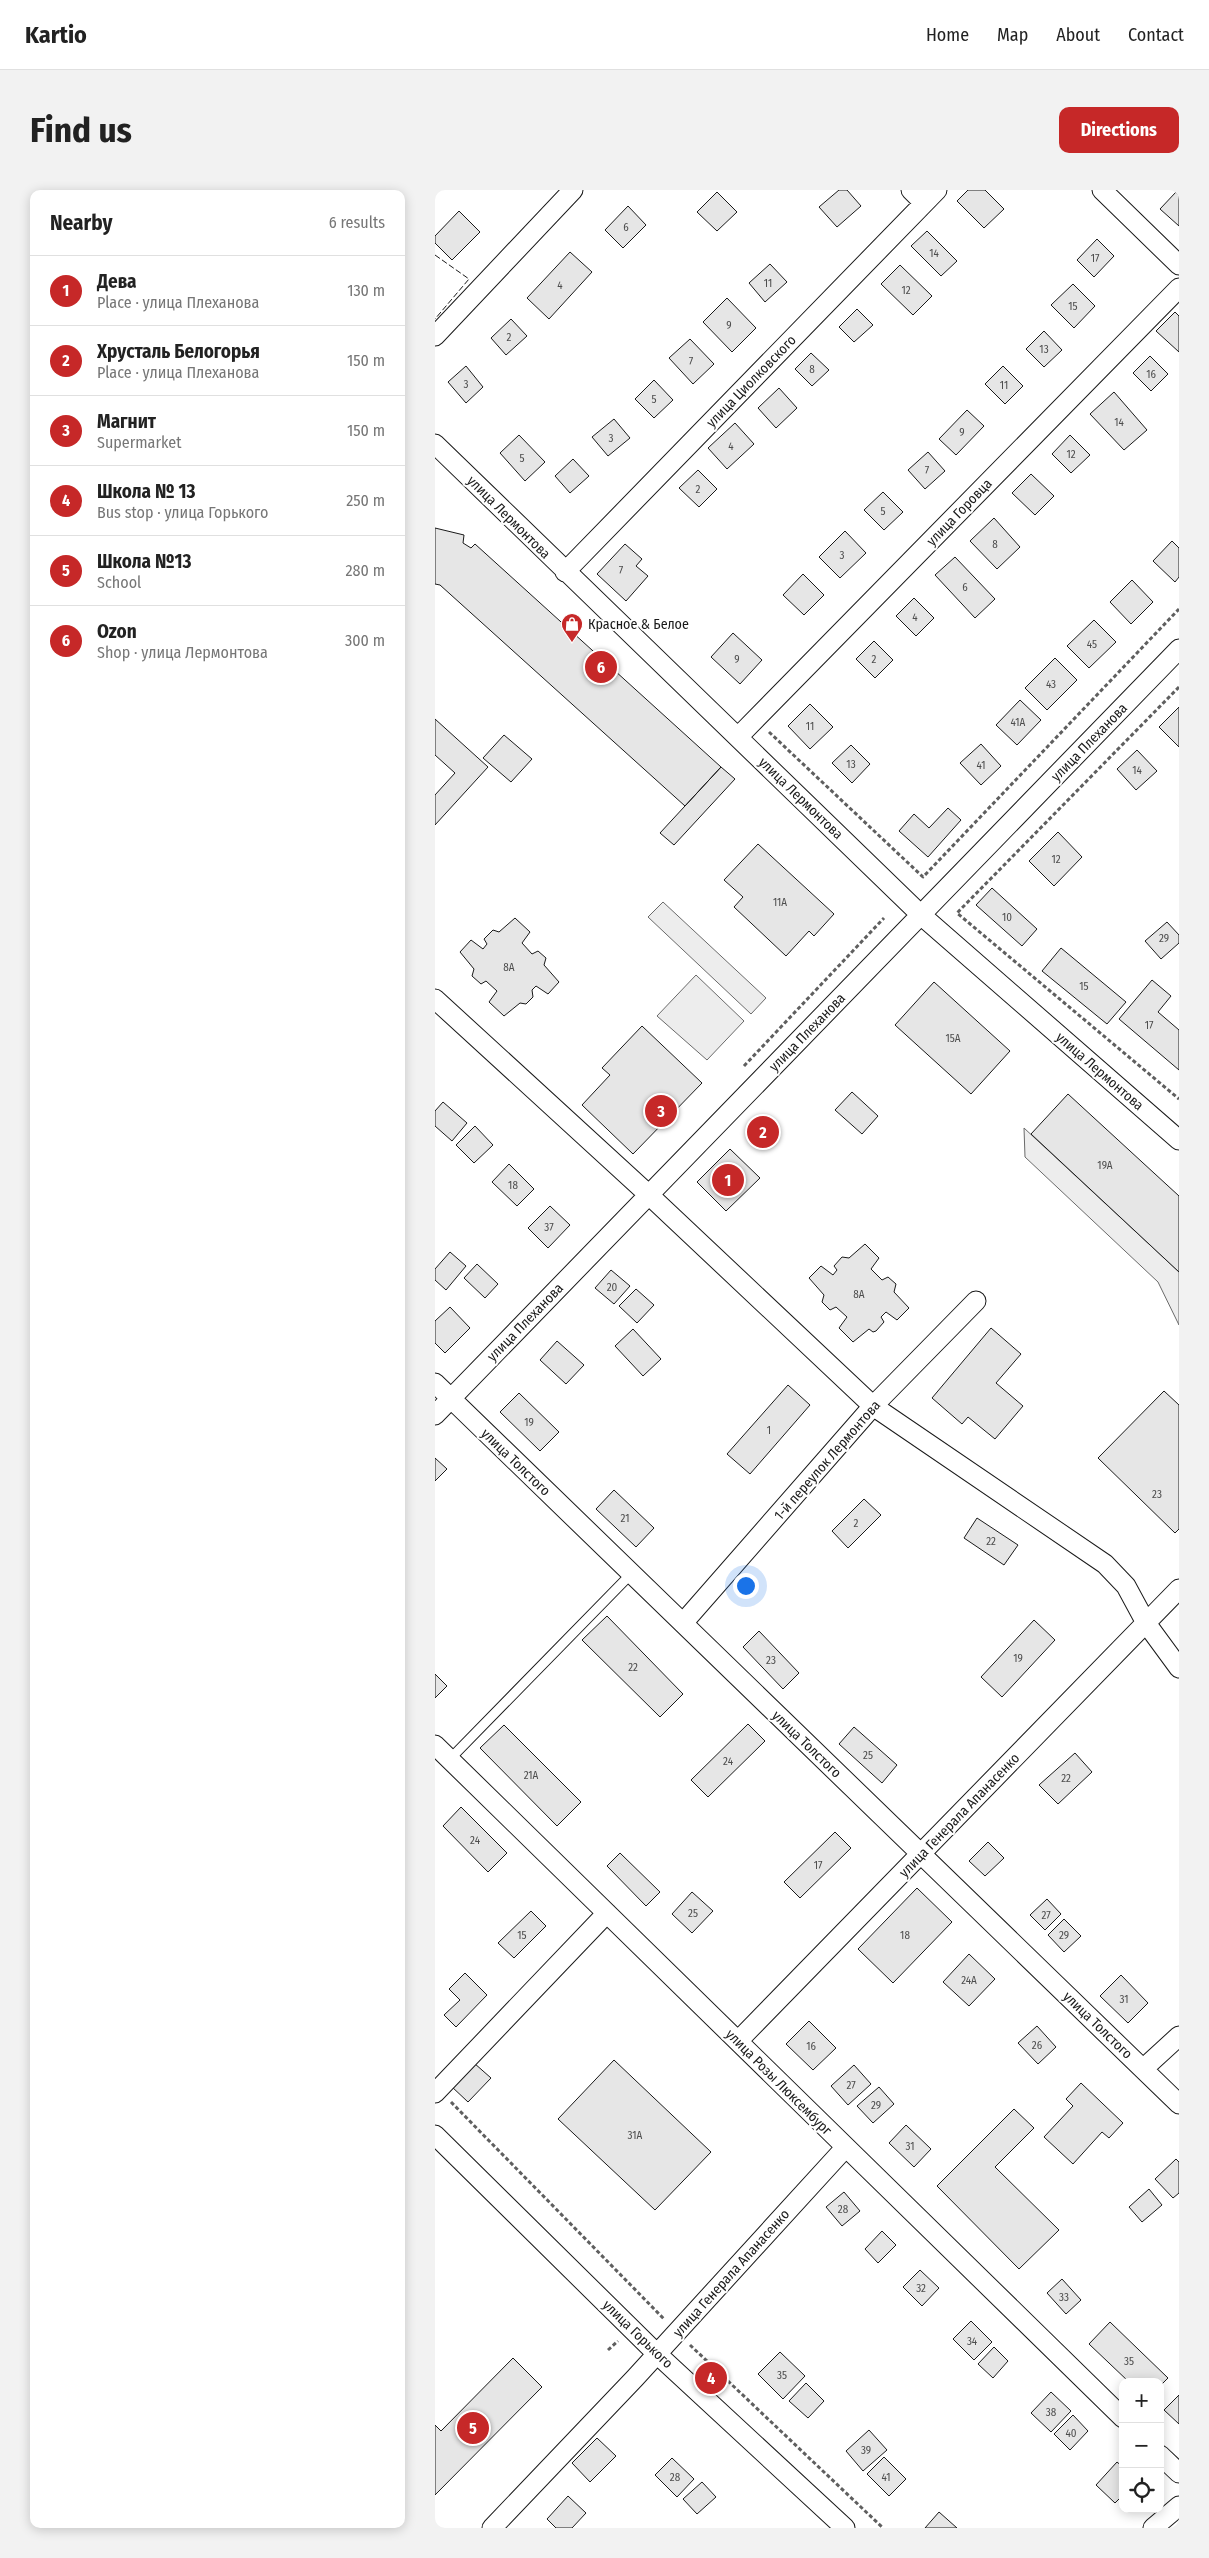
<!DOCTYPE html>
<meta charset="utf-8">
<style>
:root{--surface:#fff;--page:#f2f2f2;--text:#222;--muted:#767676;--line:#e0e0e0;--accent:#c62828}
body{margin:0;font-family:"Fira Sans Condensed",sans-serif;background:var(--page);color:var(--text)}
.controls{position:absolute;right:15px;bottom:15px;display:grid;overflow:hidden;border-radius:10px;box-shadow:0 2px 12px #0003}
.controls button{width:45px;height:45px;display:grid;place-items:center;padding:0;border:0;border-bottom:1px solid var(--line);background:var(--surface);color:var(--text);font:25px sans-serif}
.you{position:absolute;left:310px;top:1395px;width:18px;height:18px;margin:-12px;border:4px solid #fff;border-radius:50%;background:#1a73e8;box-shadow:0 0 0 8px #1a73e833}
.badge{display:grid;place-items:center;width:32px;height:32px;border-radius:50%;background:var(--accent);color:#fff;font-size:16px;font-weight:700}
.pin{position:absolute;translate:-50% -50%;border:2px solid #fff;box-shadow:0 1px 5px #0006}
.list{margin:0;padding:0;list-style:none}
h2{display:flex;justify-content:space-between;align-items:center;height:65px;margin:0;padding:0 20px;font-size:21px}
h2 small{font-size:16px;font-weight:400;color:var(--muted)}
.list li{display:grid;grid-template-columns:32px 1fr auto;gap:15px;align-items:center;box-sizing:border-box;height:70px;padding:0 20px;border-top:1px solid var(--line)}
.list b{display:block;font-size:19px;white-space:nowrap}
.list p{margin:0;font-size:16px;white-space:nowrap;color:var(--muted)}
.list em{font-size:16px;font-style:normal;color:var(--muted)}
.icon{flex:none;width:28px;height:28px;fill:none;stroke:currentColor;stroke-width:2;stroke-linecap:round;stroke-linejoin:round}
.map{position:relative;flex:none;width:744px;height:2338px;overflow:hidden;border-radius:10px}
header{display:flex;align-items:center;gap:30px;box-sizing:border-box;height:70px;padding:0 25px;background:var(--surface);border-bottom:1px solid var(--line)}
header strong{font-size:24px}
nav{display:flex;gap:28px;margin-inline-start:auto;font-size:18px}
.intro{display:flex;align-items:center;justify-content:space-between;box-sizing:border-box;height:120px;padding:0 30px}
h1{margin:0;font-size:35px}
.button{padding:12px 22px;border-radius:10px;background:var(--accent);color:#fff;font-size:18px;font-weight:700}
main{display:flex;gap:30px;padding:0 30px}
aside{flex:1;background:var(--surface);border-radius:10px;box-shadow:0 2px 12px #0003}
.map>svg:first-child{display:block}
.parking{fill:#ededed;stroke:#6a6a6a}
.building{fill:#e6e6e6;stroke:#1a1a1a}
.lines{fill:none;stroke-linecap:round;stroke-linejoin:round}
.lane-casing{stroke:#1a1a1a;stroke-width:11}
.street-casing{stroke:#1a1a1a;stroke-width:21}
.path{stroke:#5f5f5f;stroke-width:3;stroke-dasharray:4 2.5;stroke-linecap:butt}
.lane{stroke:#fff;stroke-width:9}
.street{stroke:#fff;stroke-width:19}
.fence{stroke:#1a1a1a;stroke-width:1;stroke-dasharray:6 2.5;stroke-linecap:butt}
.labels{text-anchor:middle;stroke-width:4;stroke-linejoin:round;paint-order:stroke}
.number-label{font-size:11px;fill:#4d4d4d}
.street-label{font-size:14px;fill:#1a1a1a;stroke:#fff}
.poi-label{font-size:14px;fill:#1a1a1a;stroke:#fff;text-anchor:start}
</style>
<header>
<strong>Kartio</strong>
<nav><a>Home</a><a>Map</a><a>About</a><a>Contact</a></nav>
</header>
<div class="intro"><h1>Find us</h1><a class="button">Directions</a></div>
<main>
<aside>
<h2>Nearby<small>6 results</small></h2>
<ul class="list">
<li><span class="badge">1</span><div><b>Дева</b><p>Place · улица Плеханова</p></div><em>130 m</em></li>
<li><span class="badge">2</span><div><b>Хрусталь Белогорья</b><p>Place · улица Плеханова</p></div><em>150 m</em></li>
<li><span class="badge">3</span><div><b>Магнит</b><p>Supermarket</p></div><em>150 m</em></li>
<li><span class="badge">4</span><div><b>Школа № 13</b><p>Bus stop · улица Горького</p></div><em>250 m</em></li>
<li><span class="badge">5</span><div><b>Школа №13</b><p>School</p></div><em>280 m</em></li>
<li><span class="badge">6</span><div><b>Ozon</b><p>Shop · улица Лермонтова</p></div><em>300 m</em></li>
</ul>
</aside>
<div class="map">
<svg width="744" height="2338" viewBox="0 0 744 2338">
<rect width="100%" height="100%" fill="#fff"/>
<path class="parking" d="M 228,712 L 331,808 L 316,824 L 213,727 Z
M 261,785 L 309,831 L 272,870 L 222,826 Z
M 589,938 L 744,1082 L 744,1135 L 723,1092 L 590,967 Z"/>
<path class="building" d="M 404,0 L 412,0 L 426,16 L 402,37 L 384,17 Z
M 533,0 L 550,0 L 569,19 L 549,38 L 522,11 Z
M 282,2 L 302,22 L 282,41 L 262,22 Z
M 741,2 L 744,6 L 744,36 L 725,19 Z
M 193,16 L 211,35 L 188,58 L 170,40 Z
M 24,21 L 45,42 L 17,70 L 0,53 L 0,46 Z
M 492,41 L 522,71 L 506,86 L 476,56 Z
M 662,49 L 679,66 L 659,87 L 642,70 Z
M 135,62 L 157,82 L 114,129 L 92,108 Z
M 335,74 L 352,92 L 330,112 L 314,93 Z
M 465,75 L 497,106 L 478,125 L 446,94 Z
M 638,94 L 660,116 L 639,138 L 616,115 Z
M 292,108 L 321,138 L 297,162 L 268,132 Z
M 422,119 L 438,135 L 419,152 L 404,137 Z
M 740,122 L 744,126 L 744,162 L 721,141 Z
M 76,129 L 92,146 L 71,165 L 56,148 Z
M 609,141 L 627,160 L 609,177 L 591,159 Z
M 255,149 L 279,174 L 258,194 L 234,168 Z
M 376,163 L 394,180 L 377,196 L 360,179 Z
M 715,166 L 733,184 L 716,201 L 698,183 Z
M 31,176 L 48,197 L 31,213 L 13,192 Z
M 568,176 L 588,196 L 570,214 L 550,194 Z
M 219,190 L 238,210 L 219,228 L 200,209 Z
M 344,198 L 362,218 L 341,238 L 323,218 Z
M 679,202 L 712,240 L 689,260 L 655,224 Z
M 532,220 L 549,236 L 521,265 L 504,249 Z
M 179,229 L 195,248 L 173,266 L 157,247 Z
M 300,233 L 319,254 L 292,279 L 273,258 Z
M 84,245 L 110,272 L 90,291 L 65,263 Z
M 635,245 L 655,265 L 636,283 L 617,264 Z
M 493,262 L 510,281 L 490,299 L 473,280 Z
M 138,269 L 154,286 L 135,303 L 120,286 Z
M 263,280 L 282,299 L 264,317 L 244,298 Z
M 596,284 L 619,306 L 600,325 L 577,303 Z
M 448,302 L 468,322 L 449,340 L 429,320 Z
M 559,328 L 585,357 L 562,379 L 535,351 Z
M 0,338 L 29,345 L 28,353 L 36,358 L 40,354 L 286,577 L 250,616 L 5,395 L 0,394 Z
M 410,341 L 431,363 L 405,388 L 384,367 Z
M 737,351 L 744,358 L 744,387 L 740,392 L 718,371 Z
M 190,354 L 207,369 L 201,376 L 213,386 L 191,411 L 162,384 Z
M 520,367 L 560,409 L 540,428 L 500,385 Z
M 368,384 L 389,405 L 369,425 L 348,405 Z
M 697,390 L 718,412 L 696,434 L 675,412 Z
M 479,408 L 499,428 L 481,446 L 461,426 Z
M 659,430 L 681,452 L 654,478 L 632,456 Z
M 298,443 L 327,470 L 305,494 L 276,467 Z
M 439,451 L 458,470 L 440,488 L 421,469 Z
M 620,468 L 642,490 L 612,520 L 590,498 Z
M 585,510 L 606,530 L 582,555 L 561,535 Z
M 375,514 L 398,537 L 375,559 L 353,536 Z
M 744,517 L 744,557 L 724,537 Z
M 0,529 L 53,577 L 0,635 L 0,605 L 20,583 L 0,565 Z
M 69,545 L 97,569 L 76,592 L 48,568 Z
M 546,554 L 566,576 L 546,595 L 525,573 Z
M 416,555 L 435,574 L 417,593 L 397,573 Z
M 702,560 L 722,581 L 701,600 L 682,579 Z
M 286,577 L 300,589 L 239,655 L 225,643 Z
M 513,618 L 526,630 L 493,667 L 464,641 L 479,624 L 494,638 Z
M 623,642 L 647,667 L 619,696 L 594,671 Z
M 323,654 L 399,724 L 379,746 L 374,741 L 351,766 L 299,717 L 308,707 L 289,690 Z
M 557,698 L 602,739 L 587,756 L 541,715 Z
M 80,728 L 95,742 L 87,753 L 97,764 L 103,761 L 111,768 L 109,775 L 124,792 L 113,804 L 101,796 L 97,800 L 98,807 L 91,814 L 85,813 L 69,826 L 54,812 L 62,801 L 51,791 L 46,794 L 37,786 L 39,779 L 25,762 L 36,750 L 48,759 L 52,754 L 49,749 L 58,740 L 64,742 Z
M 732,732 L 744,745 L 744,753 L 726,769 L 710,751 Z
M 626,758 L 691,812 L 672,834 L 607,781 Z
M 717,790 L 736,806 L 723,822 L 744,840 L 744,880 L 684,829 Z
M 499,792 L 575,861 L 536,904 L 460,835 Z
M 207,836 L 267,893 L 198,964 L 147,915 L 175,885 L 167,878 Z
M 417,902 L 443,926 L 427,944 L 400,920 Z
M 633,904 L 744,1006 L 744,1082 L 596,944 Z
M 8,912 L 32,933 L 17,951 L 0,936 L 0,921 Z
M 327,928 L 342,944 L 329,956 L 314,940 Z
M 40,936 L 58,955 L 39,973 L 21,955 Z
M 295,959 L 325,988 L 291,1021 L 262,992 Z
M 74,974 L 99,999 L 82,1016 L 57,992 Z
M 115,1016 L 135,1035 L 113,1058 L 93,1038 Z
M 430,1054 L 444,1068 L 436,1079 L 447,1090 L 453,1087 L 461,1094 L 459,1102 L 474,1118 L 462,1130 L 451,1122 L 446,1127 L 449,1132 L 441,1141 L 438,1142 L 434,1139 L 418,1152 L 404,1138 L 412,1127 L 401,1117 L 395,1120 L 387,1112 L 389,1105 L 374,1088 L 386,1076 L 398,1085 L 402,1080 L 399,1076 L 407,1067 L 414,1068 Z
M 15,1062 L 31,1076 L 11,1100 L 0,1090 L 0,1079 Z
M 42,1074 L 63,1094 L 50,1108 L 29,1088 Z
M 176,1080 L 195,1096 L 179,1114 L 160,1098 Z
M 201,1099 L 219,1115 L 202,1133 L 184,1116 Z
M 15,1117 L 35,1138 L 10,1163 L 0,1153 L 0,1131 Z
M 556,1138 L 586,1164 L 561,1193 L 588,1216 L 560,1249 L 533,1227 L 527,1234 L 497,1208 Z
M 198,1139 L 226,1169 L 208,1186 L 180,1156 Z
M 122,1151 L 149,1175 L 131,1194 L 105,1170 Z
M 353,1195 L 375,1215 L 315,1284 L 292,1264 Z
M 729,1201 L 744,1215 L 744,1339 L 740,1343 L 663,1268 Z
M 84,1203 L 124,1242 L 105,1261 L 65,1222 Z
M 0,1268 L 12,1279 L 0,1291 Z
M 179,1300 L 219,1338 L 201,1357 L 161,1319 Z
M 429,1309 L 446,1325 L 413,1358 L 397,1341 Z
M 542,1328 L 583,1355 L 569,1375 L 529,1348 Z
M 172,1426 L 248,1504 L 225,1527 L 147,1450 Z
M 599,1430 L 620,1450 L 567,1507 L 546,1487 Z
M 324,1441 L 364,1483 L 348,1499 L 308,1457 Z
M 0,1484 L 12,1496 L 0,1508 Z
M 313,1534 L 330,1551 L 273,1607 L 256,1590 Z
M 69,1535 L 146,1612 L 122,1636 L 45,1558 Z
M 419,1537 L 462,1575 L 447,1593 L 404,1554 Z
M 640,1563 L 657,1582 L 623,1614 L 604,1595 Z
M 26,1617 L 72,1663 L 53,1682 L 8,1636 Z
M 400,1642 L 416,1658 L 365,1708 L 349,1692 Z
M 553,1652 L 569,1668 L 550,1686 L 534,1671 Z
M 185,1663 L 225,1702 L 211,1716 L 172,1676 Z
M 482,1698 L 517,1732 L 458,1793 L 423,1759 Z
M 257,1702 L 278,1721 L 257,1743 L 237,1724 Z
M 612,1709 L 626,1724 L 610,1740 L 595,1725 Z
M 96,1721 L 111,1736 L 79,1768 L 63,1753 Z
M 629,1729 L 646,1746 L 629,1762 L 613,1745 Z
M 534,1764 L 560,1789 L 534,1816 L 508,1792 Z
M 30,1783 L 52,1805 L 21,1837 L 9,1825 L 25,1810 L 14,1799 Z
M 686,1785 L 713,1813 L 693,1833 L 665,1806 Z
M 374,1831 L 401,1858 L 378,1880 L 351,1854 Z
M 602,1836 L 621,1857 L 603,1874 L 583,1853 Z
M 179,1870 L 276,1962 L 220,2020 L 123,1929 Z
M 39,1873 L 56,1888 L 33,1912 L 16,1896 Z
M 419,1875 L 436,1894 L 413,1915 L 396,1896 Z
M 646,1893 L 688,1933 L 674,1948 L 667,1942 L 638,1974 L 609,1947 L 638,1916 L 631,1909 Z
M 444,1897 L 459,1914 L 438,1933 L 422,1916 Z
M 579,1919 L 599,1938 L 560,1977 L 624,2040 L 584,2079 L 502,1996 Z
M 471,1935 L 496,1959 L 479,1977 L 454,1953 Z
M 741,1969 L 744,1972 L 744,2003 L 738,2008 L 720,1989 Z
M 714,1999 L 727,2015 L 707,2032 L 694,2017 Z
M 409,2002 L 425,2021 L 407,2036 L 391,2017 Z
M 447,2041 L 461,2055 L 443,2073 L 430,2059 Z
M 485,2080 L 504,2098 L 487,2116 L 468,2097 Z
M 627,2089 L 646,2110 L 631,2124 L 612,2103 Z
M 536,2131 L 557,2152 L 539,2170 L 518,2149 Z
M 675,2132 L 733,2188 L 725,2196 L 725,2192 L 694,2192 L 654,2154 Z
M 559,2157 L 573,2171 L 558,2188 L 543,2174 Z
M 345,2162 L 370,2186 L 348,2209 L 323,2184 Z
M 78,2168 L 107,2197 L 0,2305 L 0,2235 L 6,2241 Z
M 371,2193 L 389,2211 L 373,2228 L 354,2211 Z
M 616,2202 L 636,2221 L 616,2242 L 596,2223 Z
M 744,2205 L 744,2234 L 729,2220 Z
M 638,2225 L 653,2241 L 635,2260 L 619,2244 Z
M 434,2240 L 452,2260 L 428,2281 L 411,2261 Z
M 162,2248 L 181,2266 L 155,2292 L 137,2273 Z
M 449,2267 L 471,2289 L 454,2306 L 432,2284 Z
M 237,2268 L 259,2289 L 242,2307 L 220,2285 Z
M 682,2272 L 688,2277 L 688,2305 L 680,2313 L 661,2295 Z
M 267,2292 L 281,2307 L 262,2324 L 248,2309 Z
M 133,2306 L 151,2323 L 137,2338 L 121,2338 L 112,2329 Z
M 504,2322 L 522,2338 L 490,2338 Z"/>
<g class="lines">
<g class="lane-casing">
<path id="lane" d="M 15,1569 L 196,1384"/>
</g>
<g class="street-casing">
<path id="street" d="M 476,0 L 489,13
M 667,0 L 744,75
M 0,146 L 138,0
M 0,254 L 486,725 L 744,950
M 130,382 L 502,0
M 303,547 L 744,98
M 0,809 L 214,1005 L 438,1216 L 670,1374 L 691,1396 L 711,1433 L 744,1478
M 0,1193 L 744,1914
M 0,1225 L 744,459
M 248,1433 L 438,1216 L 541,1111
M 0,1555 L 688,2228
M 303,1851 L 744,1399
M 708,1879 L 744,1846
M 0,1903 L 172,1723
M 0,1945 L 222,2164 L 410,2338
M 725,2265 L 744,2283
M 57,2338 L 200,2188 L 410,1958
M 718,2338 L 744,2316"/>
</g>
<path class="path" d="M 744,497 L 522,723 L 744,909
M 334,542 L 488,687 L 744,419
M 309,876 L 449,728
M 16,1912 L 229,2129
M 255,2155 L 448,2338
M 173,2160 L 183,2151"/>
<use href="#lane" class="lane"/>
<use href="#street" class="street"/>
<path class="fence" d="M 0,65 L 34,89 L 0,129"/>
</g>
<defs>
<g id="shop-pin" transform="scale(1.125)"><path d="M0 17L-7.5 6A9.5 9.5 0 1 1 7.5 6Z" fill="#c62828" stroke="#fff"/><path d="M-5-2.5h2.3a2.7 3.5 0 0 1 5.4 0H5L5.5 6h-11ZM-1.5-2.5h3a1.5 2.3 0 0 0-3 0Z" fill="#fff"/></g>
</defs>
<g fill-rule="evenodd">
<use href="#shop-pin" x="137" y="434"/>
</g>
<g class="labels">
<g class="number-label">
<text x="191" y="41">6</text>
<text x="499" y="67">14</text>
<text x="660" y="72">17</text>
<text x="333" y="97">11</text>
<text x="125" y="99">4</text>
<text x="471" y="104">12</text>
<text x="638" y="120">15</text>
<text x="294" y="139">9</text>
<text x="74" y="151">2</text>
<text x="609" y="163">13</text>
<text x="256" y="175">7</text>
<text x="377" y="183">8</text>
<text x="716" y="188">16</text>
<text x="31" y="198">3</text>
<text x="569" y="199">11</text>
<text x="219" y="213">5</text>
<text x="684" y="236">14</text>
<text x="527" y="246">9</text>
<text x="176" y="252">3</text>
<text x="296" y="260">4</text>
<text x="636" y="268">12</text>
<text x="87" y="272">5</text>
<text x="492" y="284">7</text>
<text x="263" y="303">2</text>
<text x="448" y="325">5</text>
<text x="560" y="358">8</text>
<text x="407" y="369">3</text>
<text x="186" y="384">7</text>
<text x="530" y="401">6</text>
<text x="480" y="431">4</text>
<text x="657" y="458">45</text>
<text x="302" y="473">9</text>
<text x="439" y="473">2</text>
<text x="616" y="498">43</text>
<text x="583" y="536">41А</text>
<text x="375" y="540">11</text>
<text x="416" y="578">13</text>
<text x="546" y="579">41</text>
<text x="702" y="584">14</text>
<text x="621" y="673">12</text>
<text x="345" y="716">11А</text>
<text x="572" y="731">10</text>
<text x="729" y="752">29</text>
<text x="74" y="781">8А</text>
<text x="649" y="800">15</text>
<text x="714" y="839">17</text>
<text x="518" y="852">15А</text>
<text x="670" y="979">19А</text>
<text x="78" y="999">18</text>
<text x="114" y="1041">37</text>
<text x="177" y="1101">20</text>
<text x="424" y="1108">8А</text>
<text x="94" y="1236">19</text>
<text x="334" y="1244">1</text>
<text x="722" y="1308">23</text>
<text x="190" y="1332">21</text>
<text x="421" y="1337">2</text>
<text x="556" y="1355">22</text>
<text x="583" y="1472">19</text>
<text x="336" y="1474">23</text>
<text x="198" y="1481">22</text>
<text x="433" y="1569">25</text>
<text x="293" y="1575">24</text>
<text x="96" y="1589">21А</text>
<text x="631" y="1592">22</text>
<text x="40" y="1654">24</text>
<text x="383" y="1679">17</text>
<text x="258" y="1727">25</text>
<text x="611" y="1729">27</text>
<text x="87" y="1749">15</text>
<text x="470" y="1749">18</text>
<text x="629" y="1749">29</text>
<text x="534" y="1794">24А</text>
<text x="689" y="1813">31</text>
<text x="602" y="1859">26</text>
<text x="376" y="1860">16</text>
<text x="416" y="1899">27</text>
<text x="441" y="1919">29</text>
<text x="200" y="1949">31А</text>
<text x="475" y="1960">31</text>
<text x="408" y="2023">28</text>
<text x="486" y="2102">32</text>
<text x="629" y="2111">33</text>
<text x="537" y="2155">34</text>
<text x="694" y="2175">35</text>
<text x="347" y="2189">35</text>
<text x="616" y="2226">38</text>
<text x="636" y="2247">40</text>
<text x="431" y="2264">39</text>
<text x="240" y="2291">28</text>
<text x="451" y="2291">41</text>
</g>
<g class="street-label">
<text transform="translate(316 191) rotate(-46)" y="5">улица Циолковского</text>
<text transform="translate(524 322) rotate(-46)" y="5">улица Горовца</text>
<text transform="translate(74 327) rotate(45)" y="5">улица Лермонтова</text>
<text transform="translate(654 552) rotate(-46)" y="5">улица Плеханова</text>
<text transform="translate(366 608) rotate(44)" y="5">улица Лермонтова</text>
<text transform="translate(372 842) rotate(-46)" y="5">улица Плеханова</text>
<text transform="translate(665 881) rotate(41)" y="5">улица Лермонтова</text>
<text transform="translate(90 1132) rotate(-46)" y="5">улица Плеханова</text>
<text transform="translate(392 1270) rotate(-49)" y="5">1-й переулок Лермонтова</text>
<text transform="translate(81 1272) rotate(44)" y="5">улица Толстого</text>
<text transform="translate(372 1554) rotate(44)" y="5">улица Толстого</text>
<text transform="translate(524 1625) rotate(-46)" y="5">улица Генерала Апанасенко</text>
<text transform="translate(663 1835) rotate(44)" y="5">улица Толстого</text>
<text transform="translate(344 1892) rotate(45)" y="5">улица Розы Люксембург</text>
<text transform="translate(296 2083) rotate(-48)" y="5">улица Генерала Апанасенко</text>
<text transform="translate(203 2144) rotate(44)" y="5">улица Горького</text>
</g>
<g class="poi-label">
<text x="153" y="439">Красное &amp; Белое</text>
</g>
</g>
</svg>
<div class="controls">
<button>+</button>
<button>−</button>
<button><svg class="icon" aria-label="locate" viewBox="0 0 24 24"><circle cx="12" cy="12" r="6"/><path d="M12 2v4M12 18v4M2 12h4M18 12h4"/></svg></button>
</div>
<div class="you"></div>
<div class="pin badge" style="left:293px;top:990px">1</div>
<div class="pin badge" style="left:328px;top:942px">2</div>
<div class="pin badge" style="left:226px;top:921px">3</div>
<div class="pin badge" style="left:276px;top:2188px">4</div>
<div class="pin badge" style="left:38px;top:2238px">5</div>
<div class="pin badge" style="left:166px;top:477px">6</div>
</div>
</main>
